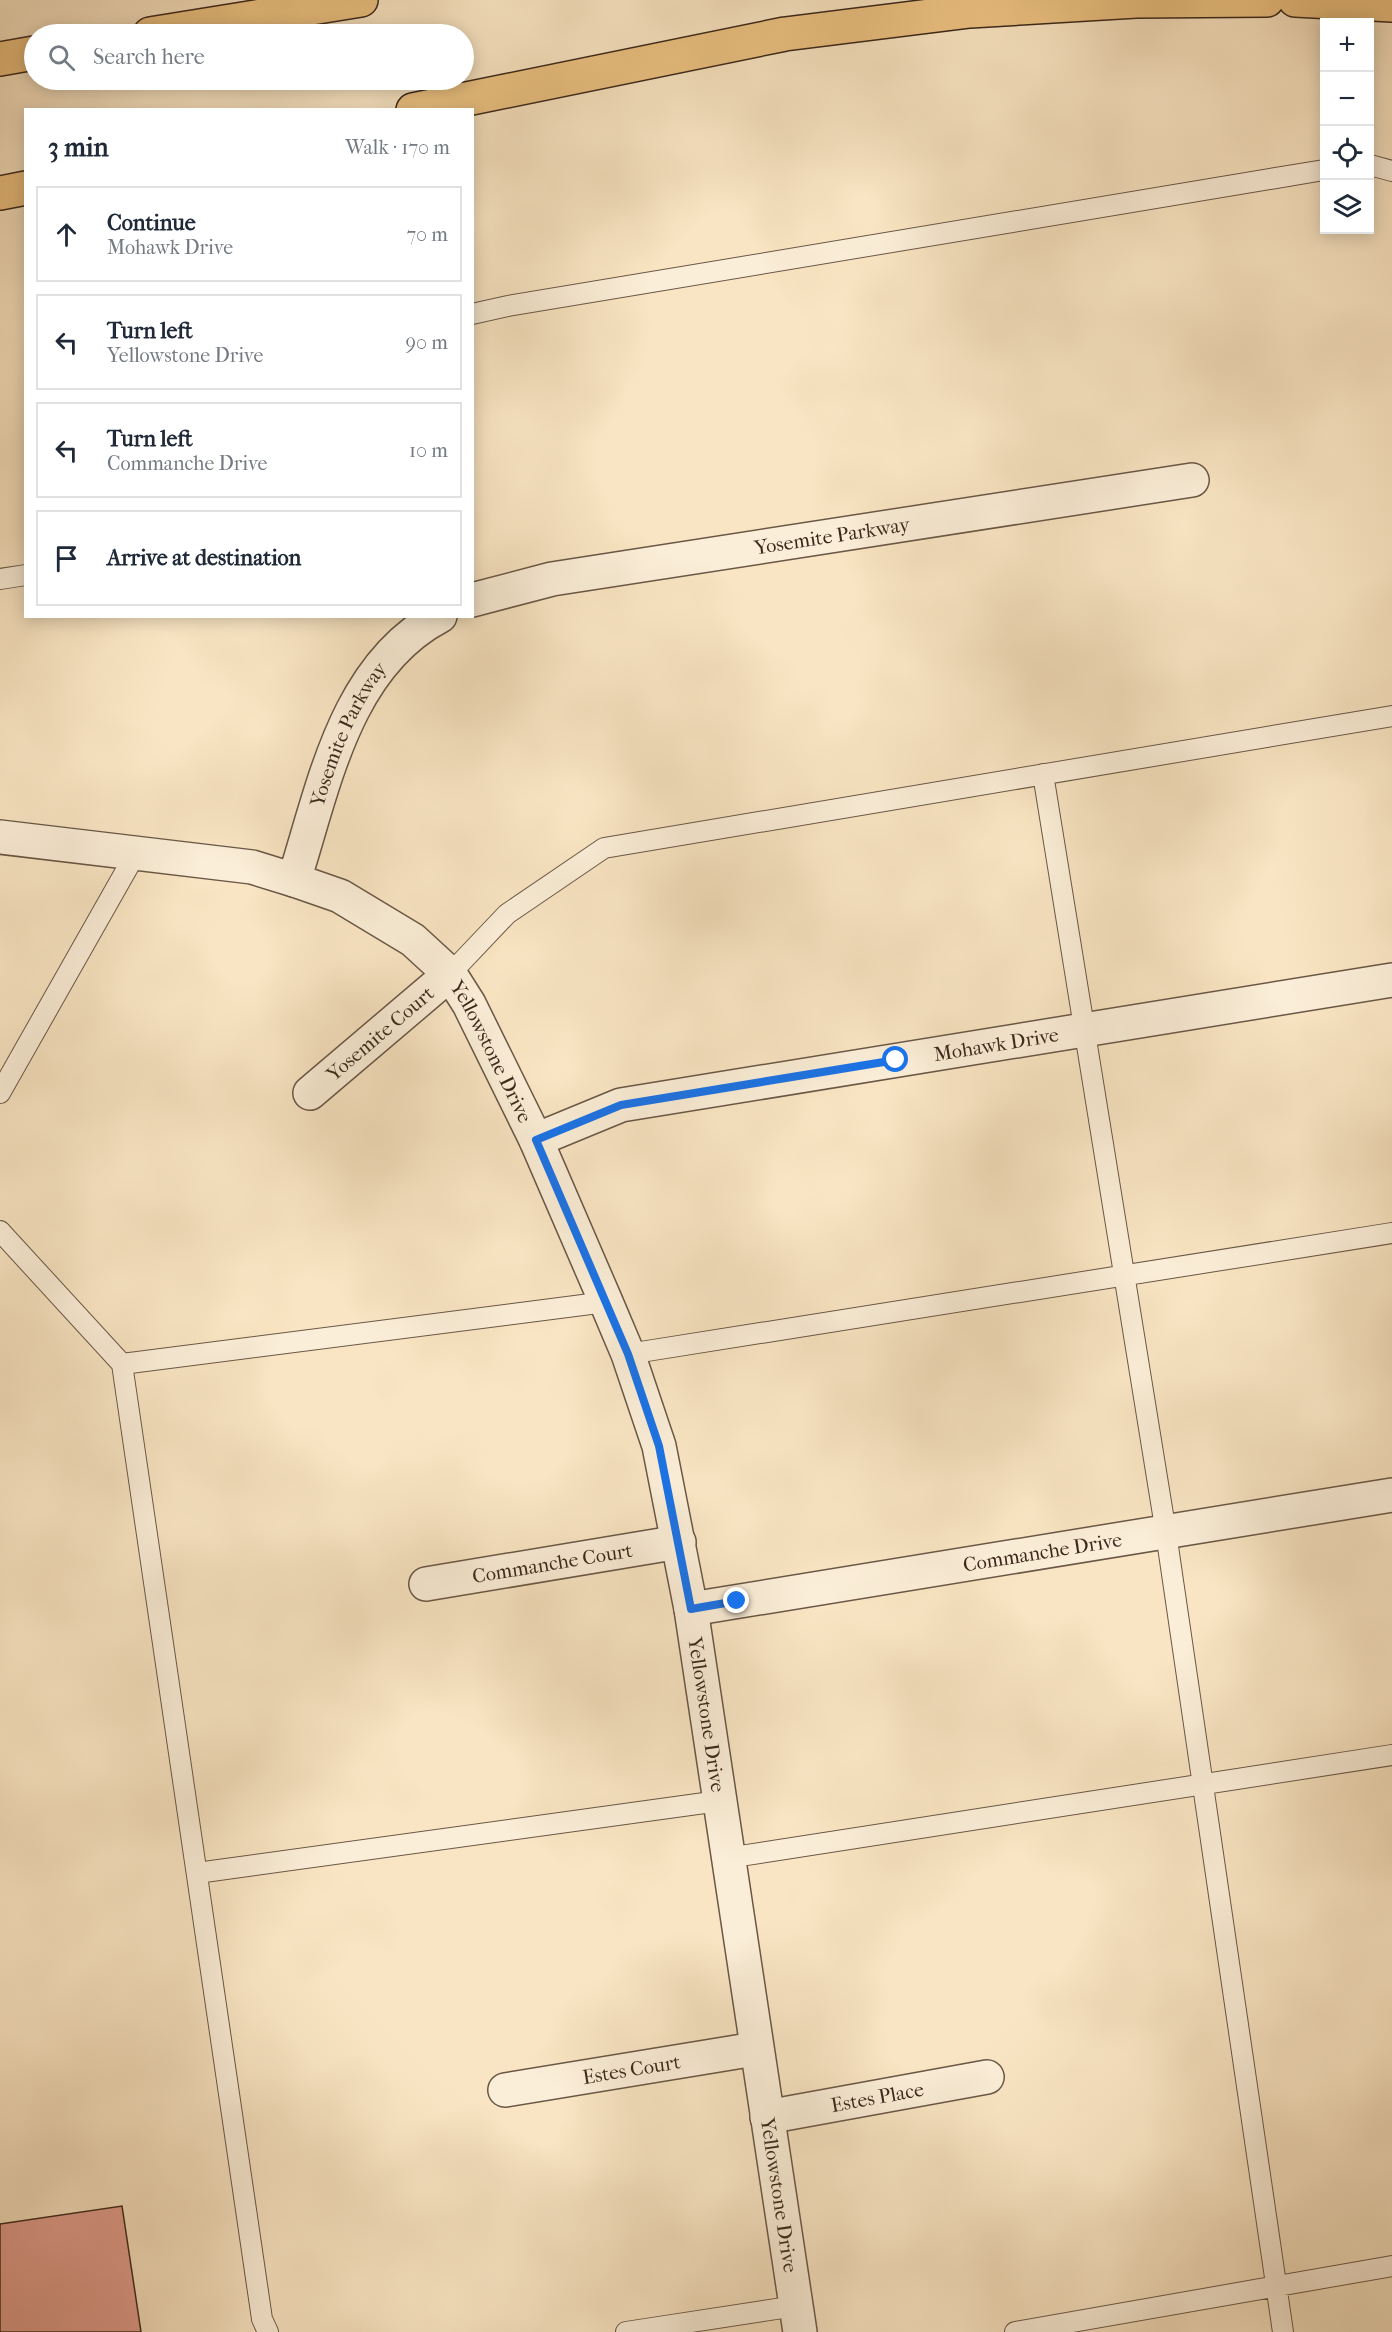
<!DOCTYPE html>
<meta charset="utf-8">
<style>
:root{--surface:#fff;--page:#f6f6f7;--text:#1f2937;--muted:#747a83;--line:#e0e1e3}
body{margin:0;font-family:"IM FELL French Canon",serif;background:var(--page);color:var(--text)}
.controls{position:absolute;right:18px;top:18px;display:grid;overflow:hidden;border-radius:0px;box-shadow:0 3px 15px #0003}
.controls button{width:54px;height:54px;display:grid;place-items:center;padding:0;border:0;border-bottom:2px solid var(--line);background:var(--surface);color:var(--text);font:30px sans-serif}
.stop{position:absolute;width:18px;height:18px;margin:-14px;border:4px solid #1a73e8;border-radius:50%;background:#fff}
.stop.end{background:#1a73e8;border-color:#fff;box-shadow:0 2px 6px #0008}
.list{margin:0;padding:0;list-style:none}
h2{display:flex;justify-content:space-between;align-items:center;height:78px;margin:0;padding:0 24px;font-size:26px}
h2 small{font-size:20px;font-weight:400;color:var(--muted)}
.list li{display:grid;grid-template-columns:39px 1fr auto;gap:18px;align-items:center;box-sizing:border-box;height:96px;margin:0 12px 12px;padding:0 12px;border:2px solid var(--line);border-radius:0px}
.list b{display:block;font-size:22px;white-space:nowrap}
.list p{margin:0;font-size:20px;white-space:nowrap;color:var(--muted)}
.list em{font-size:20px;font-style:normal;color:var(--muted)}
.icon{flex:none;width:33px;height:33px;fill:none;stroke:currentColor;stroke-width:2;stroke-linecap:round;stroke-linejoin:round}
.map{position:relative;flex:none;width:1392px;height:2332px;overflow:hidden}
.search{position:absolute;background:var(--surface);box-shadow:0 3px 15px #0003;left:24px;top:24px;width:450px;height:66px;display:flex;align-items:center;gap:15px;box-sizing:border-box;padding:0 21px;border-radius:33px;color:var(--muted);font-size:22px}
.panel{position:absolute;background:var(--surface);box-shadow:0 3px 15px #0003;left:24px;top:108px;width:450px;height:510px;border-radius:0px}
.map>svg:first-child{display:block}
.building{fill:#e29d8f;stroke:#3b281c;stroke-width:1.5}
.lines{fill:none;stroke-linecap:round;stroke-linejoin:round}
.service-casing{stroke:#6a5746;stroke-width:22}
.minor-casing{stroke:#6a5746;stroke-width:36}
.trunk-casing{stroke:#3b281c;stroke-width:36}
.service{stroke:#fbeed8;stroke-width:20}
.minor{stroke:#fbeed8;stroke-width:33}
.trunk{stroke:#ecc282;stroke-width:33}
.route{stroke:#1a73e8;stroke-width:8}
.labels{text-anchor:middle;stroke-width:6;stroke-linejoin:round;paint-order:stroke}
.street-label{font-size:20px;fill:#3b281c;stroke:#fbeed8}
</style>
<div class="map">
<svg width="1392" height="2332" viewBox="0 0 1392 2332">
<rect width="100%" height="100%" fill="#f9e5c3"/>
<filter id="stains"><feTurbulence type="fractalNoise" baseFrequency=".00333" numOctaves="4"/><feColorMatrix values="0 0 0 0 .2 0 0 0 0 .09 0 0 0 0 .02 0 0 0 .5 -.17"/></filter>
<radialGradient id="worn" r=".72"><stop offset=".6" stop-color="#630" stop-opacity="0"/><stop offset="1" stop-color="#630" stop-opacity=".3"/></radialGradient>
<path class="building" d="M 122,2206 L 141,2332 L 0,2332 L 0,2224 Z"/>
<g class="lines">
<g class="service-casing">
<path id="service" d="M 1370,165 L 1392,171
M 472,314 L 508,306 L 1324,170
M 0,579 L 26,575
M 1043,774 L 1166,1533 L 1283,2332
M 450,974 L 507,914 L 604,848 L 1392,716
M 0,1093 L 136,853
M 0,1231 L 122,1364 L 262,2319 L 268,2332
M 628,1354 L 1392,1233
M 122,1364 L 606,1302
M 727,1858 L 1392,1755
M 197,1873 L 719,1801
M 626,2332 L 796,2306
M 1015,2332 L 1392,2266"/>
</g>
<g class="minor-casing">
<g id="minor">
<path id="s1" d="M 472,600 L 552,579 L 1192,480"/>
<path id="s2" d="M 0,837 L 252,867 L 294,880 L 340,896 L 413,940 L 450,974 L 469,1004 L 536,1140 L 606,1302 L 628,1354 L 659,1446 L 691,1609 L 800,2332"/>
<path id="s3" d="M 294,880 C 324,786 345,666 440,616"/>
<path id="s4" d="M 310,1093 L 450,974"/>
<path id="s5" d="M 536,1140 L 621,1105 L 1392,980"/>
<path id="s6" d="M 426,1584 L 679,1542"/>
<path id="s7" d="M 691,1609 L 1392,1495"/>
<path id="s8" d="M 505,2090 L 755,2049"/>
<path id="s9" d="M 767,2117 L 987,2077"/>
</g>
</g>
<g class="trunk-casing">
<path id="trunk" d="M 1295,0 L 1392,5
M 150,34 L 361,0
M 0,59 L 34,53
M 413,110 L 785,34 L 970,11 L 1136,1 L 1267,0
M 0,193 L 26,188"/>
</g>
<use href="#service" class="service"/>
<use href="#minor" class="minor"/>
<use href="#trunk" class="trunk"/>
</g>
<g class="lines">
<path class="route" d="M 737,1601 L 691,1609 L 659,1446 L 628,1354 L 536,1140 L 621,1105 L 896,1060"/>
</g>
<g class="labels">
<g class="street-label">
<text dy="7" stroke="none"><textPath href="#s1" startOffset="366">Yosemite Parkway</textPath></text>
<text dy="7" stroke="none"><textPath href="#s3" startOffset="156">Yosemite Parkway</textPath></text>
<text dy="7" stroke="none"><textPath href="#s4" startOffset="92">Yosemite Court</textPath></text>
<text dy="7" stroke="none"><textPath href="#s5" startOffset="472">Mohawk Drive</textPath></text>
<text dy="7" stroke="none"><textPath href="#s2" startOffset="570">Yellowstone Drive</textPath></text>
<text dy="7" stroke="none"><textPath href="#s7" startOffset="356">Commanche Drive</textPath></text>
<text dy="7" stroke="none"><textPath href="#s6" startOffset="128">Commanche Court</textPath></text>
<text dy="7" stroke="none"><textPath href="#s2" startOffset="1272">Yellowstone Drive</textPath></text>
<text dy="7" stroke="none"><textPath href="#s8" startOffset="128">Estes Court</textPath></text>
<text dy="7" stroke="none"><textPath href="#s9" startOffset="112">Estes Place</textPath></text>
<text dy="7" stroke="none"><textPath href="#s2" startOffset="1758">Yellowstone Drive</textPath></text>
</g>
</g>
<rect width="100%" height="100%" filter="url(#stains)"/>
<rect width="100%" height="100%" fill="url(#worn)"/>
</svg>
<div class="controls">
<button>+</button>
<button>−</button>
<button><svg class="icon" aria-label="locate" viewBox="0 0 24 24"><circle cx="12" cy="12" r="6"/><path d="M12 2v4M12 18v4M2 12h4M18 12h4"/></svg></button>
<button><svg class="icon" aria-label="layers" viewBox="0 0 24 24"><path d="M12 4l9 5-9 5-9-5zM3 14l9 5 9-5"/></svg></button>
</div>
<div class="stop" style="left:896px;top:1060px"></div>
<div class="stop end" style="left:737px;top:1601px"></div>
<div class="search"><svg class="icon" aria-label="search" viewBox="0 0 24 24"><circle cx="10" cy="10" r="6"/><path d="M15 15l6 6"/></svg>Search here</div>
<section class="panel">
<h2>3 min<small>Walk · 170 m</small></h2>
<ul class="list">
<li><svg class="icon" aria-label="ahead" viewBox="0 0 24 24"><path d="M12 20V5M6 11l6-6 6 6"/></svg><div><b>Continue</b><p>Mohawk Drive</p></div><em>70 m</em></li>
<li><svg class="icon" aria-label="left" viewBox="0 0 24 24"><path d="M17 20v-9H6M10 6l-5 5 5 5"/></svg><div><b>Turn left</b><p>Yellowstone Drive</p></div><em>90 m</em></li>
<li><svg class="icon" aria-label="left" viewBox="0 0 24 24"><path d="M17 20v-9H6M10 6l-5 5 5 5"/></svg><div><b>Turn left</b><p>Commanche Drive</p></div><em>10 m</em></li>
<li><svg class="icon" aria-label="arrive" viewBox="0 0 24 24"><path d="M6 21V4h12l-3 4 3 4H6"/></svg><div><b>Arrive at destination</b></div></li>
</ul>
</section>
</div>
